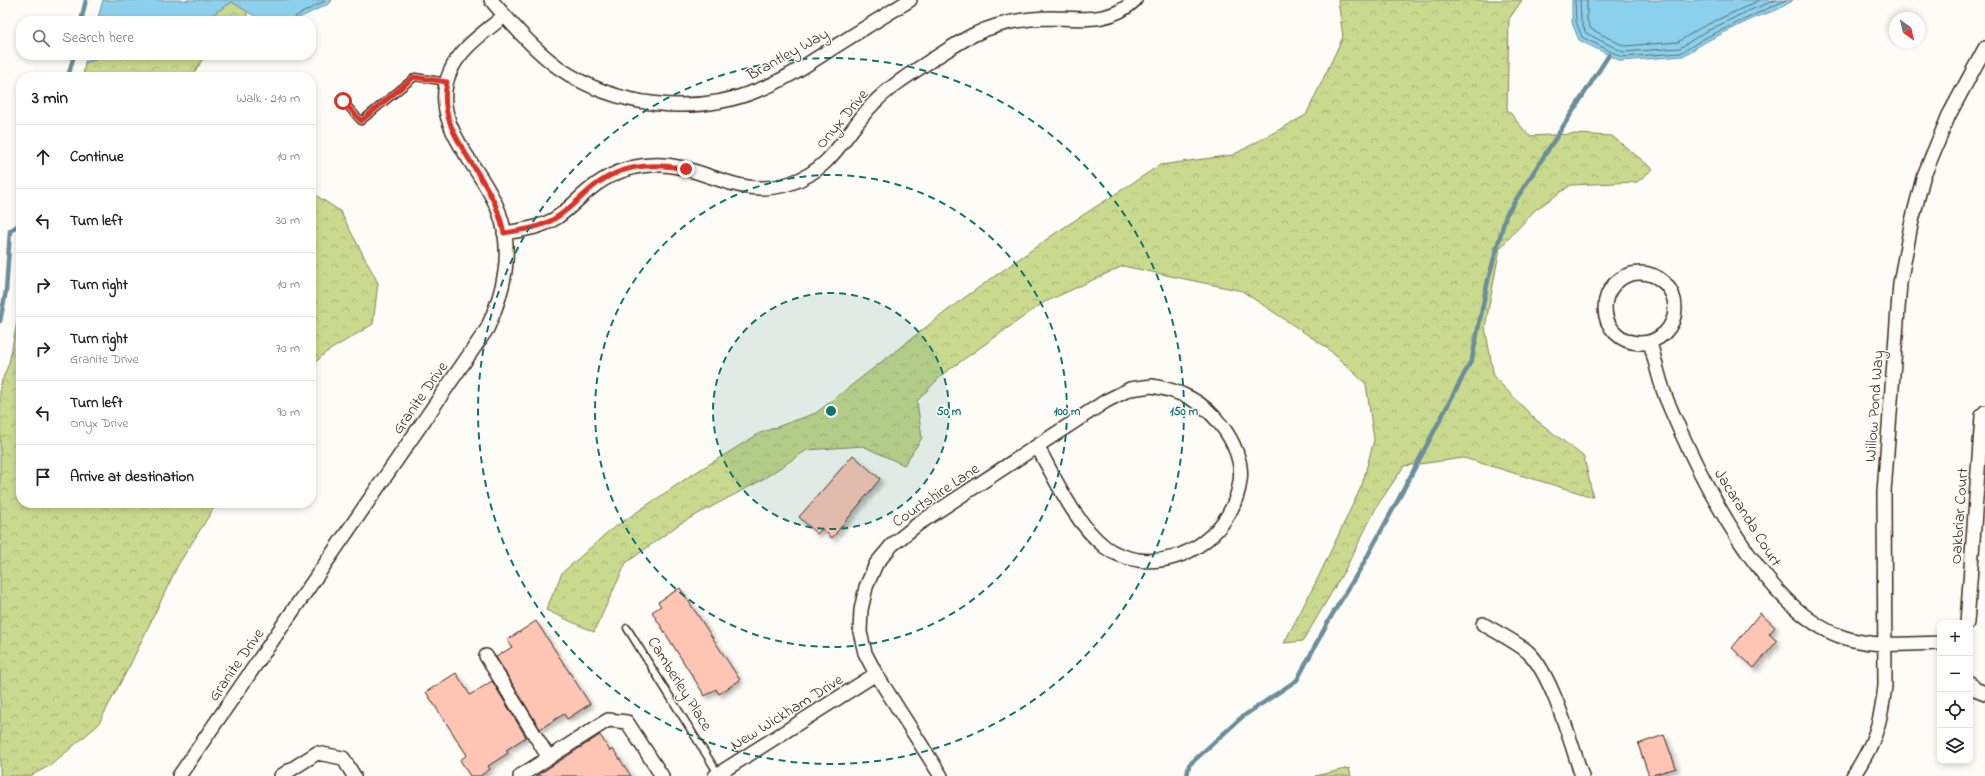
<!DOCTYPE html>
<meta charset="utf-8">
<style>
:root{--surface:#fff;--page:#f6f6f6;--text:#222;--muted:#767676;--line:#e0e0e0}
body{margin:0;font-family:"Indie Flower",sans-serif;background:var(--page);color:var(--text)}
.controls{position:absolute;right:12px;bottom:12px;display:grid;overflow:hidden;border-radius:8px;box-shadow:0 2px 6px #0003}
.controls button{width:36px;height:36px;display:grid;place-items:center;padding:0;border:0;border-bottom:1px solid var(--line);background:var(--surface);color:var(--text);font:20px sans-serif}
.compass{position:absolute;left:1889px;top:12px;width:36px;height:36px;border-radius:50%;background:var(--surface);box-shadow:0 2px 6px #0003;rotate:146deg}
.stop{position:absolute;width:12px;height:12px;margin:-9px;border:3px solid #d93025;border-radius:50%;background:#fff}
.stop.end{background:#d93025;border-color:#fff;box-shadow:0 1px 4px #0008}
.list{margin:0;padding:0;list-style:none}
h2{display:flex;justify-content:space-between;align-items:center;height:52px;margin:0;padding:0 16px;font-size:17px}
h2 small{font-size:13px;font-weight:400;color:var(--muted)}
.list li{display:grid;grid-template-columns:26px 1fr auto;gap:12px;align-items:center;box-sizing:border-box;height:64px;padding:0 16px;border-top:1px solid var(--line)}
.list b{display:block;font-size:15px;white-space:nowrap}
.list p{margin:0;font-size:13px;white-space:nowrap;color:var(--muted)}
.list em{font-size:13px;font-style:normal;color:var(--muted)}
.icon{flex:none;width:22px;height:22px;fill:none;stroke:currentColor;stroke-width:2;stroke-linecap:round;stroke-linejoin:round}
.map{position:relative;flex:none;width:1985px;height:776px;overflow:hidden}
.search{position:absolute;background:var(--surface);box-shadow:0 2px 6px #0003;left:16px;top:16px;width:300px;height:44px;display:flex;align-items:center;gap:10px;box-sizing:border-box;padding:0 14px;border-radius:16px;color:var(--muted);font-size:15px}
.panel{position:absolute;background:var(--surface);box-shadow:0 2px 6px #0003;left:16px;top:72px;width:300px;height:436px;border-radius:16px}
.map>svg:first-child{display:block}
.forest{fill:url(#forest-crowns);stroke:#828256}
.pitch{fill:#c9d98d;stroke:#828256}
.water{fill:#8bd0ec;stroke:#6b8e9a}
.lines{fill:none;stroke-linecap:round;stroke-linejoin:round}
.shore{stroke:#5b6c70;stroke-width:1}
.stream{stroke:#6b8e9a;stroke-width:4.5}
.building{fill:#fec5b4;stroke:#3b2a1e;filter:url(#shadow)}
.lane-casing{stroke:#3b2a1e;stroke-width:9}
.street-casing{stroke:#3b2a1e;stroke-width:16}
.lane{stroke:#fdfcf7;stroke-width:6}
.street{stroke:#fdfcf7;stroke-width:13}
.route{stroke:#d93025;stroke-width:5}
.ring{fill:none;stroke:#0f766e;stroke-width:2;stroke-dasharray:7 5}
.labels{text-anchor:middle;stroke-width:3;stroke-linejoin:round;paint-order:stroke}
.street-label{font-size:16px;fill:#3b2a1e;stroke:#fdfcf7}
.centre{fill:#0f766e;stroke:#fdfcf7;stroke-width:2}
.ring-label{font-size:12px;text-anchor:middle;font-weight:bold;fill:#0f766e;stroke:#fdfcf7;stroke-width:3;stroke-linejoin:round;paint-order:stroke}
</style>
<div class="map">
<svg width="1985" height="776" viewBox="0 0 1985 776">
<defs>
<pattern id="forest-crowns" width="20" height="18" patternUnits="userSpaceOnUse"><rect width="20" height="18" fill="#c9d98d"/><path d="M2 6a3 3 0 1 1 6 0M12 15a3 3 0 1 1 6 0" fill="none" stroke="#aeba79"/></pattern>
<filter id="shadow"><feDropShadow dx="3.5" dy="3.5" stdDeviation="2" flood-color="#0004"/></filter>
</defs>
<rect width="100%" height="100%" fill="#fdfcf7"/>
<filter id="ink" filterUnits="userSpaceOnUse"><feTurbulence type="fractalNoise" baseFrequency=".025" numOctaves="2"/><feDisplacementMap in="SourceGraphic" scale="8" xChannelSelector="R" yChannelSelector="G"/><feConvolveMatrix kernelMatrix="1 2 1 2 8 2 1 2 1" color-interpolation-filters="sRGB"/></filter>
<g filter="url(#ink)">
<path class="forest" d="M 1338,0 L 1522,0 L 1509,19 L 1507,109 L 1529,136 L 1573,134 L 1612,136 L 1653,169 L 1637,182 L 1571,185 L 1535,210 L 1500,248 L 1485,327 L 1494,377 L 1535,419 L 1584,457 L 1593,497 L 1464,458 L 1404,466 L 1377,506 L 1346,568 L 1303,641 L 1284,643 L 1317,580 L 1362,485 L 1374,440 L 1366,384 L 1326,347 L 1242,291 L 1123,266 L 1043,303 L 943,374 L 917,401 L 922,438 L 904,465 L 863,446 L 807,450 L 760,481 L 681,523 L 626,563 L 594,632 L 546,610 L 562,573 L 609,531 L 690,476 L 760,433 L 816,413 L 957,303 L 1057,232 L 1160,165 L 1233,155 L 1306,115 L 1343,37 Z
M 232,2 L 247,11 L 247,21 L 202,21 Z
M 110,55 L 205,55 L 192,77 L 83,77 L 85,63 Z
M 311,192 L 340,211 L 378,283 L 373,324 L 325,353 L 311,367 Z
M 21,302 L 21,503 L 217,503 L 178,565 L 131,663 L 98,725 L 51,765 L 30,776 L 0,776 L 0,386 L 9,363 Z"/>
<path class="pitch" d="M 1349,768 L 1351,776 L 1315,776 Z"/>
<path class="water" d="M 103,0 L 332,0 L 330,3 L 293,21 L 262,21 L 232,2 L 202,21 L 97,21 Z
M 1572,0 L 1793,0 L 1779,9 L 1752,19 L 1707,41 L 1683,56 L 1621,61 L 1579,40 L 1572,23 Z
M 87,55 L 110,55 L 85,63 Z"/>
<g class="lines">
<path class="shore" d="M 1575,0 L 1576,22 L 1582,37 L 1622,57 L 1681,53 L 1705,38 L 1786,0
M 1580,0 L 1581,21 L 1586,33 L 1623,52 L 1680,48 L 1703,33 L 1748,11 L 1776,0
M 1587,0 L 1587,20 L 1591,29 L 1624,46 L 1678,42 L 1700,28 L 1760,0
M 294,21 L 296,16 L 327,0"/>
<path class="stream" d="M 81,21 L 86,0
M 68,77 L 74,55
M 0,321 L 6,291 L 10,231 L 21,223
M 1187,776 L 1189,765 L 1242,717 L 1297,680 L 1329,620 L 1362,566 L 1398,500 L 1472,359 L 1488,280 L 1506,215 L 1609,55"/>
</g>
<path class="building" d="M 853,455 L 880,479 L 832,538 L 822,529 L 817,534 L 799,517 Z
M 680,588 L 740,680 L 719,694 L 716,689 L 705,696 L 652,612 L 661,606 L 658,602 Z
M 1760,613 L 1775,627 L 1769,634 L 1777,641 L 1754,668 L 1732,648 Z
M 536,621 L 590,704 L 567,719 L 564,714 L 540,729 L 496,657 L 512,647 L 507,640 Z
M 456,673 L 470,695 L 492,681 L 526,737 L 506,750 L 508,753 L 488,766 L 490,769 L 480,776 L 470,776 L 460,760 L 467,755 L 426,692 Z
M 600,735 L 610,751 L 613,749 L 631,776 L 536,776 Z
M 1664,735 L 1676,768 L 1649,776 L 1638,744 Z"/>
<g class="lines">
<g class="lane-casing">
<path id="lane" d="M 343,101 L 361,121 L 415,77 L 447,82
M 627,628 L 719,775"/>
</g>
<g class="street-casing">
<path id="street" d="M 491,0 C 512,24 533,49 559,68 C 615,107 693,116 756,91 C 781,82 803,67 825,53 C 853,35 881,18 910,0
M 504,233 C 522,230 540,228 556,218 C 568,210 578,199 589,190 C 606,176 628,166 651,165 C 701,161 736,202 791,183 C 833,169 845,133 873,104 C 890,86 912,73 933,59 C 946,51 959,42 973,35 C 997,23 1027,18 1054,18 C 1082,19 1112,23 1135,0
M1605 308a35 35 0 1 1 70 0a35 35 0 1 1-70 0Z
M 1650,342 C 1655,360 1659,380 1666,398 C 1697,472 1766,618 1849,639 C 1878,647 1910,644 1940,643
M 1152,386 C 1181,391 1203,401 1221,425 C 1233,440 1243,462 1240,481 C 1234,529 1186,567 1138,560 C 1127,558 1114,554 1105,547 C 1074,522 1056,480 1037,446 L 1106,401 L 1130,389 Z
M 1967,623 L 1982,416 L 1985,412
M 1483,624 C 1498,633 1515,641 1528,652 C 1552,674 1571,744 1582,776
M 486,656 L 549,758
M 1970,683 L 1975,689 L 1985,693
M 179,776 L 487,329 C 504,291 514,253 499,212 C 483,167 427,124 450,72 C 460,48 485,32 504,16
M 281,776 L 317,753 L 343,758 L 354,776
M 520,776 L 608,720 L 627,722 L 662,776
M 715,776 L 876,674
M 941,776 L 876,674 L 865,653 L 860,632 L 861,610 L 866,587 L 876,564 L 892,545 L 918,524 L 1037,446
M 1853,776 C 1874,745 1881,723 1885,686 L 1884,492 L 1900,283 L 1911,225 L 1923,178 L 1949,115 L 1985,48"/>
</g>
<use href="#lane" class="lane"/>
<use href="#street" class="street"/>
</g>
</g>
<g class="lines" filter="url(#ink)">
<path class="route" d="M 343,101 L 361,121 L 414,77 L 447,82 C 437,126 473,159 491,196 C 498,208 501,220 504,233 C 522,230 539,228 554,219 C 567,211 577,201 588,191 C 617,165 648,162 686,169"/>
</g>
<circle cx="831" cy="411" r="118" fill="#0f766e" fill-opacity=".12"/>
<g class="ring">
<circle cx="831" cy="411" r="118"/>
<circle cx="831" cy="411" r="236"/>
<circle cx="831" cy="411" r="353"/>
</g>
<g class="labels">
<g class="street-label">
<text transform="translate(787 53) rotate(-29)" y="6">Brantley Way</text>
<text transform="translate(841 118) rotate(-50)" y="6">Onyx Drive</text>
<text transform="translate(419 397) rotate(-55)" y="6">Granite Drive</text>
<text transform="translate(1873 406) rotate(-86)" y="6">Willow Pond Way</text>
<text transform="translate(935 494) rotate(-34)" y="6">Courtshire Lane</text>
<text transform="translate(1958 516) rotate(-86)" y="6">Oakbriar Court</text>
<text transform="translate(1749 517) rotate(58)" y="6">Jacaranda Court</text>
<text transform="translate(235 664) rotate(-55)" y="6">Granite Drive</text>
<text transform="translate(681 683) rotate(58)" y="6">Camberley Place</text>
<text transform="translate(786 711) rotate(-32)" y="6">New Wickham Drive</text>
</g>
</g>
<circle cx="831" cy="411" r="6" class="centre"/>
<g class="ring-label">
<text x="949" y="415">50 m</text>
<text x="1067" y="415">100 m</text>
<text x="1184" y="415">150 m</text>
</g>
</svg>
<div class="controls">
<button>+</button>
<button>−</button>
<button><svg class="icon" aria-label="locate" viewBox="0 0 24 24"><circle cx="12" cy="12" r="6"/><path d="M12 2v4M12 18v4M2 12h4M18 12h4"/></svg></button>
<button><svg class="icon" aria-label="layers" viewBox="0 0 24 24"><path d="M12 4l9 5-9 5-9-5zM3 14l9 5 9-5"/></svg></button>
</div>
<svg class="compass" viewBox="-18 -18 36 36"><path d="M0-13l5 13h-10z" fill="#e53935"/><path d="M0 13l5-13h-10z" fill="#767676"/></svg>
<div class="stop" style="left:343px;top:101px"></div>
<div class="stop end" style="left:686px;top:169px"></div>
<div class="search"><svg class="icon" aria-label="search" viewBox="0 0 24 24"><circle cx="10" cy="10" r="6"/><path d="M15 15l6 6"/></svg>Search here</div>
<section class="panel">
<h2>3 min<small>Walk · 210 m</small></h2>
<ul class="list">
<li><svg class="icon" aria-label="ahead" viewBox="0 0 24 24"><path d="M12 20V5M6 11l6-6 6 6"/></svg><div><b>Continue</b></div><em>10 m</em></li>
<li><svg class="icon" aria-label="left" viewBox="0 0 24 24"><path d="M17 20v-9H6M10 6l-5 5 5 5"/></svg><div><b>Turn left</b></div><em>30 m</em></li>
<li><svg class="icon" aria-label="right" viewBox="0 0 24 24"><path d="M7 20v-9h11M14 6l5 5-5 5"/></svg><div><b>Turn right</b></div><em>10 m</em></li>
<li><svg class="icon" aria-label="right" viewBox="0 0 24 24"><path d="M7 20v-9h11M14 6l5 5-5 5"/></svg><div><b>Turn right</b><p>Granite Drive</p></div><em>70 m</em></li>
<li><svg class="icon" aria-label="left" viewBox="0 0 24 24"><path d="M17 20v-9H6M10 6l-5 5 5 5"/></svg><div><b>Turn left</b><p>Onyx Drive</p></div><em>90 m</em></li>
<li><svg class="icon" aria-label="arrive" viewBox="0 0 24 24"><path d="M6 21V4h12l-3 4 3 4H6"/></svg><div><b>Arrive at destination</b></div></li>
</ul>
</section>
</div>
